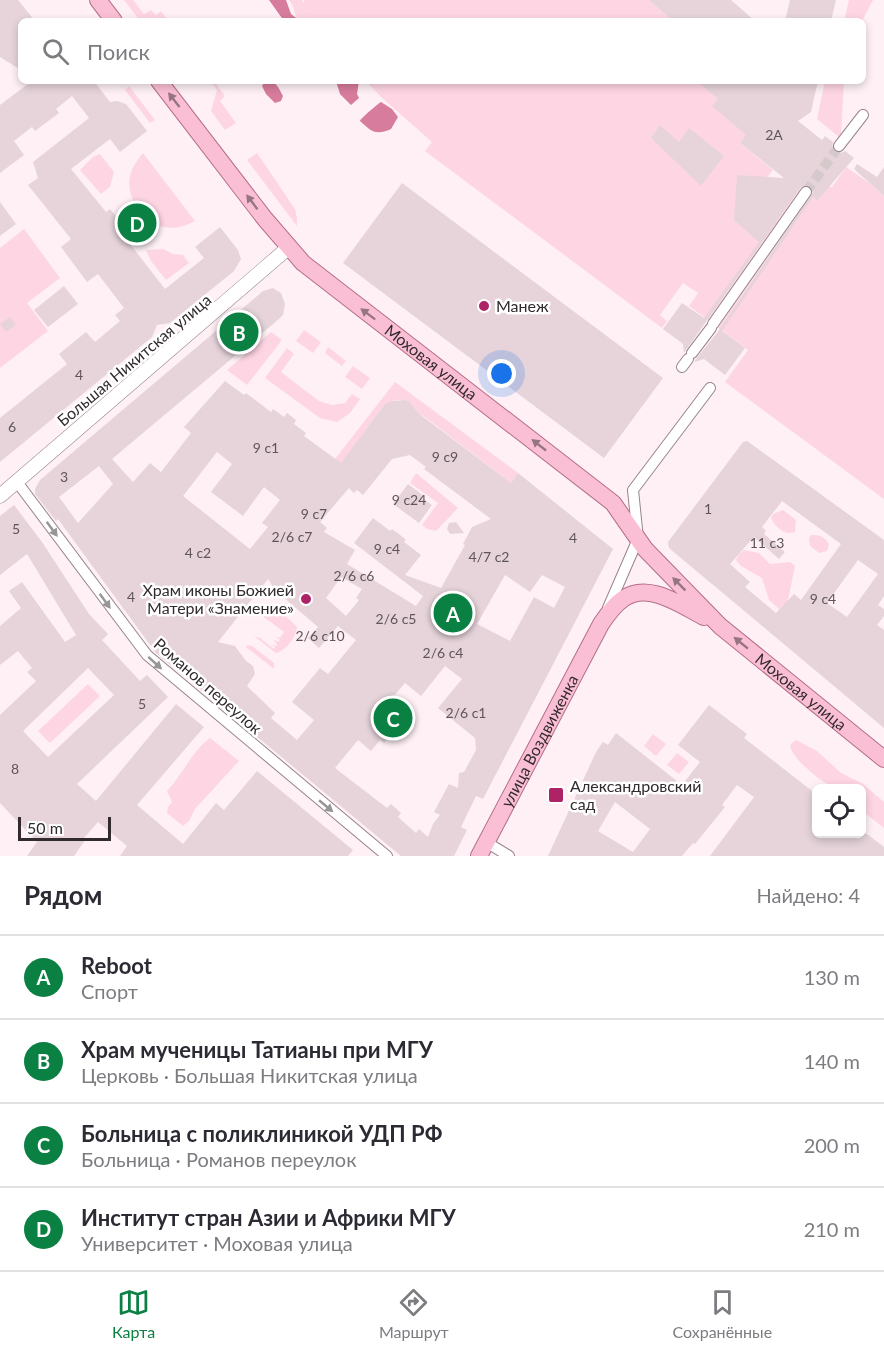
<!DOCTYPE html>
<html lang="ru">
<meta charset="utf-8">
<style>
:root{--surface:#fff;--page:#f2f2f3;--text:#2b2b33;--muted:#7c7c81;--line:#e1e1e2;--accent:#0b8043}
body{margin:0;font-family:Lato,sans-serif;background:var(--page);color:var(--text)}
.controls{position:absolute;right:18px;bottom:18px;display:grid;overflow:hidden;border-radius:9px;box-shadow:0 3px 9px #0003}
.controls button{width:54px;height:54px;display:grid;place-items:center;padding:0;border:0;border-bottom:2px solid var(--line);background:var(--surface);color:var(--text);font:30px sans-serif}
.scale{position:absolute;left:18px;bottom:15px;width:93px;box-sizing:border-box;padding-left:6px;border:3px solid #322b2e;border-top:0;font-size:16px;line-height:21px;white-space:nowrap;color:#322b2e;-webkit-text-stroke:4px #fff;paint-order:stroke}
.you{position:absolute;left:502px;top:374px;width:21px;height:21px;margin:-15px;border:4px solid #fff;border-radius:50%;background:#1a73e8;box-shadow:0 0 0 9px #1a73e833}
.badge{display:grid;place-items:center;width:39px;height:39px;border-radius:50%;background:var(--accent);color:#fff;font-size:20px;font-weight:700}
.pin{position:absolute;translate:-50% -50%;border:3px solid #fff;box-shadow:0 2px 6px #0006}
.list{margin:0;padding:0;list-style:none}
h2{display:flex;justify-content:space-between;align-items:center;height:78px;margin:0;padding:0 24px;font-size:26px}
h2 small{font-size:20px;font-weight:400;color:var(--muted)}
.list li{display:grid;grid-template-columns:39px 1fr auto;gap:18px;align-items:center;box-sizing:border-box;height:84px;padding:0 24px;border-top:2px solid var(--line)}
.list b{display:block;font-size:22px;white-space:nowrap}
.list p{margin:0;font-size:20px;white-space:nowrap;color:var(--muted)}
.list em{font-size:20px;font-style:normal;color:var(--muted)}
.icon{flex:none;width:33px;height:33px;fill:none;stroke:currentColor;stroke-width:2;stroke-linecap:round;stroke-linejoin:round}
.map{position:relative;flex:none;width:884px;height:856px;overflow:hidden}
.search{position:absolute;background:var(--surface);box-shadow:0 3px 9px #0003;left:18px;right:18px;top:18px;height:66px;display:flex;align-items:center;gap:15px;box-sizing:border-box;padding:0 21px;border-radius:9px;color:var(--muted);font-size:22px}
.sheet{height:414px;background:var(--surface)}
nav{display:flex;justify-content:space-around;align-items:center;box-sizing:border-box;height:84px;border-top:2px solid var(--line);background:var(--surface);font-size:16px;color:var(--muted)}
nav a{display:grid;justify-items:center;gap:3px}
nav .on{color:var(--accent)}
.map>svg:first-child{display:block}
.green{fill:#fed6e3}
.water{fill:#d77c9d}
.building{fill:#e6d4da;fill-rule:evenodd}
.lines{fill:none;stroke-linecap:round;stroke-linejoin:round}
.street-tunnel{stroke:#d5c9cc;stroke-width:10;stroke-dasharray:10 5;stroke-linecap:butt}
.street-casing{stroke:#96858a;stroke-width:12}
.secondary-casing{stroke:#96858a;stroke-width:15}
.primary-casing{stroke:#b36f88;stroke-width:18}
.street{stroke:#fff;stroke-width:10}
.secondary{stroke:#fff;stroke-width:14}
.primary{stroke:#fbbfd5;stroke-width:16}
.oneway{fill:#967582}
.oneway2{fill:#989596}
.poi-dot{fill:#ad2365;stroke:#fff;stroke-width:2}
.labels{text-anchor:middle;stroke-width:5;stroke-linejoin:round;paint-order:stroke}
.number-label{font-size:14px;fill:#5f5559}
.poi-label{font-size:16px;fill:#322b2e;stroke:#fff;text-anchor:start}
.street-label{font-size:16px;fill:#322b2e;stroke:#fff}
</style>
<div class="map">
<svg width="884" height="856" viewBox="0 0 884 856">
<rect width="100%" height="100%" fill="#fef0f4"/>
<path class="green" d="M 124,0 L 133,0 L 144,14 L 151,10 L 156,15 L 161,11 L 168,20 L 140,21 Z
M 289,0 L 302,0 L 304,3 L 304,0 L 649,0 L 673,21 L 316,21 L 311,15 L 315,21 L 302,21 L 296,17 L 293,6 Z
M 849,0 L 873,0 L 862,21 L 844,21 Z
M 210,81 L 214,81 L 225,96 L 220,101 L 236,123 L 225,130 L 211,111 L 217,90 Z
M 366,81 L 741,81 L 770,107 L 740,143 L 773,170 L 767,177 L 799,187 L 817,201 L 829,186 L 832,187 L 846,167 L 868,182 L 884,196 L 884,499 L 725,382 L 748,350 L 689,306 L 698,293 L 683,283 L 660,315 L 667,321 L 662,328 L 425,151 L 432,142 L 381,97 Z
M 825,81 L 844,81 L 841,134 L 839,137 L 817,119 Z
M 129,86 L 155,120 L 150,123 L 125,90 Z
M 143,153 L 195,221 C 176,231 163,230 145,218 L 151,213 L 143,201 L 136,206 C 124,184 129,170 143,153 Z
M 257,153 L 295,209 L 297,218 L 297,226 L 247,160 Z
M 100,154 L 114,172 L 110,187 L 101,194 L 80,170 L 93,157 Z
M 24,229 L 60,278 L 27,303 L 48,331 L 0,368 L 0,248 Z
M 163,249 L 173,254 L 183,255 L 189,263 L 166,280 L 151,261 L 146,250 Z
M 304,330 L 321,342 L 313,353 L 296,341 Z
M 271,332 L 282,340 L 247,385 L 227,370 Z
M 328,347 L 346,361 L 342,366 L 325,353 Z
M 287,348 L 294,354 L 281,372 L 319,401 L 332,405 L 345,403 L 352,394 L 360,399 L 350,413 L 337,422 L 320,418 L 265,378 Z
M 353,366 L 370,378 L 362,389 L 345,377 Z
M 395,382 L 518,473 L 511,483 L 422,415 L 419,417 C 414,401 400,395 385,404 L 341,464 L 335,459 Z
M 416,473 L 458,508 L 436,531 L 427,529 L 422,525 L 438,503 L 410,483 Z
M 783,510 L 796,520 L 795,532 C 785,536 775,527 771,518 L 773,514 Z
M 811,535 C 821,535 823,536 829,544 L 827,551 L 819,553 L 810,546 L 809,538 Z
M 744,550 L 759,553 L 770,564 L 790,562 L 795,566 L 788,600 L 805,615 L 788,617 L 769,600 L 762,578 L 741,566 L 736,560 L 739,554 Z
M 274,605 L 297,627 C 296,637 286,651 276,653 L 254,636 L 260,638 L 274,649 L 275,647 L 271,644 L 276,646 L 277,644 L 274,641 L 275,640 L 278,642 L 280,640 L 275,636 L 280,638 L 284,632 L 257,612 Z
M 247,645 L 252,646 L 274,663 L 274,669 L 246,647 Z
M 88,684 L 100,696 L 50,743 L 38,731 Z
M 653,734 L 666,744 L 656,756 L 644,746 Z
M 210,738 L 239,761 L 195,809 L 189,821 L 183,826 L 167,813 L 168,807 L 172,802 L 167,791 C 183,774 192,751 210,738 Z
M 796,740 L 817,751 L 841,773 L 863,784 L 884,802 L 884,828 L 862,811 L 862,788 C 853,788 841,791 833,787 C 821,782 791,758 790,745 Z
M 677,753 L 689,762 L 679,774 L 667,765 Z"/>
<path class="water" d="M 269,0 L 286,0 L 291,14 L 300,21 L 284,21 Z
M 265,81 C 277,81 278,87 283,96 L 281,101 L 275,103 L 266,94 L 262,86 Z
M 336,81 L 359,81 L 357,94 L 359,98 L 351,105 L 340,94 Z
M 381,102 L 392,109 L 398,117 L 391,129 C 375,136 371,131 360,121 C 361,118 379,103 381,102 Z"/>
<path class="building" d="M 0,0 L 18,0 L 35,21 L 21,21 L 21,70 L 0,57 Z
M 649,0 L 731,0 L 755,21 L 673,21 Z
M 790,0 L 836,0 L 831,21 L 785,21 Z
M 32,81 L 94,81 L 110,102 L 117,101 L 126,104 L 147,131 L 120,152 L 110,139 L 71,169 L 106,212 L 110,209 L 135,240 L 130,244 L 165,289 L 204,258 L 195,247 L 220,227 L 238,250 L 241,259 L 234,271 L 170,323 L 157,325 L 152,337 L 0,462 L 0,418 L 67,364 L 59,354 L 86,332 L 95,342 L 120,321 L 115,315 L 124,308 L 98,274 L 87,282 L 61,247 L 71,239 L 28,185 L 38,178 L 33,162 L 89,118 L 72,96 L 56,109 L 59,113 L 35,131 L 32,127 L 14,141 L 24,155 L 0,173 L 0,105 Z
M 697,81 L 818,81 L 811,112 L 798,121 L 822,140 L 825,136 L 833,142 L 832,148 L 835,152 L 841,153 L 845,151 L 854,158 L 817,201 L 813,197 L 722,331 L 745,348 L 725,375 L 704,359 L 695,362 L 695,360 L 717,333 L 813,192 L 812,188 L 807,185 L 800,188 L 684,353 L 683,344 L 663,329 L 682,303 L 704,318 L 759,242 L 734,220 L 737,175 L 784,178 L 740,143 L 746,135 L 712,106 L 718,99 Z
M 660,125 L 679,142 L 689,128 L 724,156 L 701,186 L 651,138 Z
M 857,164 L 877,177 L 884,167 L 884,196 L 854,169 Z
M 402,183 L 663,378 L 604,458 L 343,263 Z
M 0,202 L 16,224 L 0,236 Z
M 64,286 L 78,304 L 48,327 L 34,310 Z
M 273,288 L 281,293 L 285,304 L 283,315 L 279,319 L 112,459 L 133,482 L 150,463 L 161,472 L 191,433 L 184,427 L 225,381 L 244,395 L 246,393 L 271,412 L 273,409 L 284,417 L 287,413 L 296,420 L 294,424 L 306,433 L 304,436 L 341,463 L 385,404 L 391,401 L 404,400 L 410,402 L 418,413 L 511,483 L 518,473 L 613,549 L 483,799 L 476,796 L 461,827 L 467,830 L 454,856 L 401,856 L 156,653 L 58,519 L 56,521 L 35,494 L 35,489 L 40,480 L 263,291 ZM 217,452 L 232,464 L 211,492 L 243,516 L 264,487 L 280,500 L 262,523 L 268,527 L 250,549 L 183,496 ZM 410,455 L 426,467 L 424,469 L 491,519 L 472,527 L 463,544 L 465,545 L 441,588 L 405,575 L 421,555 L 404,542 L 406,540 L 399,534 L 392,529 L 390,531 L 373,518 L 354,543 L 423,596 L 416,606 L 347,564 L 355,550 L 324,532 L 327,528 L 320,522 L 349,488 L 354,493 L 357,490 L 363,495 L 392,459 ZM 99,466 L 113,484 L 78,523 L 59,497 ZM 505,575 L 530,592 L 542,575 L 565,587 L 554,608 L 534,597 L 510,641 L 477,624 ZM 341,577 L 362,589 L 356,598 L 359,600 L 346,616 L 326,598 ZM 268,579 L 276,591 L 318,627 L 308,638 L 319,648 L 338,626 L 356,640 L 328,674 L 320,668 L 292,702 L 314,720 L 297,740 L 271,718 L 275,713 L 247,686 L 255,674 L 253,666 L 246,661 L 235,646 L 218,642 ZM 445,666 L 462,679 L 438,708 L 475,738 L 476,750 L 464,772 L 459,773 L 458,788 L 449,784 L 434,812 L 440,815 L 433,824 L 428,837 L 419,829 L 416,833 L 398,817 L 401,813 L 391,804 L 387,808 L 335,768 L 358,740 L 371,751 L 380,740 L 384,743 L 411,712 L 393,697 L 405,683 L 421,696 Z
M 10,317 L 16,325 L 6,332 L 0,324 Z
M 747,441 L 884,540 L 884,596 L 878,605 L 884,609 L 884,616 L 877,625 L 884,630 L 884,728 L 669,548 L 668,542 L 743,442 ZM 782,501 L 841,544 L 801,600 L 794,594 L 776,613 L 745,587 L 750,582 L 730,564 L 754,537 L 779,559 L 785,552 L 764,534 L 766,531 L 762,527 ZM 858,560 L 878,574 L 847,617 L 827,603 Z
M 408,484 L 424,496 L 422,498 L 432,505 L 419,523 L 393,504 Z
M 14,505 L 42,542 L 89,614 L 108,634 L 102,640 L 140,681 L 147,675 L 168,697 L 77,784 L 96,801 L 176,704 L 204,727 L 137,805 L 183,844 L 216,803 L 224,810 L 257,771 L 353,850 L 348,856 L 120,856 L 127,846 L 98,822 L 84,838 L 86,839 L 74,856 L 27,856 L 37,842 L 0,803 L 0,715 L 36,681 L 27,672 L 32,668 L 18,651 L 0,665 L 0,626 L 21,608 L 9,591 L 22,582 L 65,642 L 76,635 L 27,554 L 0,575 L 0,516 ZM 88,668 L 114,695 L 48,757 L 23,731 Z
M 456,522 L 464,533 L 450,534 L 447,529 L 449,523 Z
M 709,705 L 747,734 L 744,738 L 816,794 L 816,834 L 867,834 L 884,847 L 884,856 L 710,856 L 754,797 L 737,785 L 722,805 L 725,807 L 695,844 L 693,843 L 682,856 L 548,856 L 596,752 L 603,742 L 608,745 L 616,733 L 682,785 L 700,762 L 678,745 ZM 615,802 L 650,829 L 633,852 L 598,831 Z"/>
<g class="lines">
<path class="street-tunnel" d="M 806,192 L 839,146"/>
<g class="street-casing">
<path id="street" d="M 839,146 L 863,115
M 713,324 L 806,192
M 692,353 L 711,328
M 682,367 L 688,359
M 17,482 L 147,655 L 387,856
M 608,608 L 638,539 L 633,490 L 710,388
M 486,842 L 509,856"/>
</g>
<g class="secondary-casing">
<path id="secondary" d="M 0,496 L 288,248"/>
</g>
<g class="primary-casing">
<g id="primary">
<path d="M 98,0 L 114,21"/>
<path id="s1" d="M 159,81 L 265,219 L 303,263 L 613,503 L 645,549 L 720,626 L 884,759"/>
<path id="s2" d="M 479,856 L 601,624 C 607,615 614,605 623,599 C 648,581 681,605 704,617"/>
</g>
</g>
<use href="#street" class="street"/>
<use href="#secondary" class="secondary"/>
<use href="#primary" class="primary"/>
</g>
<defs><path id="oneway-solid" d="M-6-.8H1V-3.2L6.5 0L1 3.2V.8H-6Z" transform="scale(1.5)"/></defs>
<g class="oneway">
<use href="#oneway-solid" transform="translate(174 100) rotate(-128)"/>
<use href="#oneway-solid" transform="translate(252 202) rotate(-127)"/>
<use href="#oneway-solid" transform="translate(368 314) rotate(-143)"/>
<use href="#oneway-solid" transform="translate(539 445) rotate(-142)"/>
<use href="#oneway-solid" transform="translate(679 584) rotate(-135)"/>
<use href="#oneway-solid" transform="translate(741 643) rotate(-141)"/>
</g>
<g class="oneway2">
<use href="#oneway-solid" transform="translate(52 529) rotate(54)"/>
<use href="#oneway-solid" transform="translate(105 601) rotate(54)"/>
<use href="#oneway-solid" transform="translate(155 663) rotate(42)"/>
<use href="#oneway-solid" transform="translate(326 806) rotate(40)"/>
</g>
<g class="poi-dot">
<circle cx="484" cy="306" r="6"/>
<circle cx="306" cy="599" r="6"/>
<rect x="548" y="787" width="16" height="16" rx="3"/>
</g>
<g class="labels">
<g class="number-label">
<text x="774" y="140">2А</text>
<text x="79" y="380">4</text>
<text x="12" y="432">6</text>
<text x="266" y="453">9 с1</text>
<text x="445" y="462">9 с9</text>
<text x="64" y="482">3</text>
<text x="409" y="505">9 с24</text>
<text x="708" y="514">1</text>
<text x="314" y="519">9 с7</text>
<text x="16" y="534">5</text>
<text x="292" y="542">2/6 с7</text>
<text x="573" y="543">4</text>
<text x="767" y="548">11 c3</text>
<text x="387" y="554">9 с4</text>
<text x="198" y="558">4 с2</text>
<text x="489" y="562">4/7 с2</text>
<text x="354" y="581">2/6 с6</text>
<text x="131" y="602">4</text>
<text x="823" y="604">9 с4</text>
<text x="396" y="624">2/6 с5</text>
<text x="320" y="641">2/6 с10</text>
<text x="443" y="658">2/6 с4</text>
<text x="142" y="709">5</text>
<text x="466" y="718">2/6 с1</text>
<text x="15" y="774">8</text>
</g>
<g class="poi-label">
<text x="496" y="312">Манеж</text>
<text x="294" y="596" text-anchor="end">Храм иконы Божией<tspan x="294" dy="18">Матери «Знамение»</tspan></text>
<text x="570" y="792">Александровский<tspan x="570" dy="18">сад</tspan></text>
</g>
<g class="street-label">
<text transform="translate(134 360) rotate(-40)" y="6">Большая Никитская улица</text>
<text dy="6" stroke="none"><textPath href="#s1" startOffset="394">Моховая улица</textPath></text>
<text transform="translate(208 686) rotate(41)" y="6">Романов переулок</text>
<text dy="6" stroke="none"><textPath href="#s1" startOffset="892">Моховая улица</textPath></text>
<text dy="6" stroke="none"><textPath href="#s2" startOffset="130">улица Воздвиженка</textPath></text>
</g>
</g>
</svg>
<div class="controls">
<button><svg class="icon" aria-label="locate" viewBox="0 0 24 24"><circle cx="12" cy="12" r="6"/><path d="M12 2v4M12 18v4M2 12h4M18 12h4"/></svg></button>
</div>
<div class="scale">50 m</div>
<div class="you"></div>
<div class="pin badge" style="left:453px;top:613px">A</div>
<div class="pin badge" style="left:239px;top:332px">B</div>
<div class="pin badge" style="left:393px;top:718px">C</div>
<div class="pin badge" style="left:137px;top:223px">D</div>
<div class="search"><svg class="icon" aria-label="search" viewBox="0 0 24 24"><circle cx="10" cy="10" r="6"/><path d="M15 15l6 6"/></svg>Поиск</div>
</div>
<section class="sheet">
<h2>Рядом<small>Найдено: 4</small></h2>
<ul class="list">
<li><span class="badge">A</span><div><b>Reboot</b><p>Спорт</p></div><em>130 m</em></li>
<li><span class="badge">B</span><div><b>Храм мученицы Татианы при МГУ</b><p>Церковь · Большая Никитская улица</p></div><em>140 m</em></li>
<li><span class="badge">C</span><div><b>Больница с поликлиникой УДП РФ</b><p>Больница · Романов переулок</p></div><em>200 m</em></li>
<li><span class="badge">D</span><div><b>Институт стран Азии и Африки МГУ</b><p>Университет · Моховая улица</p></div><em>210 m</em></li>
</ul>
</section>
<nav>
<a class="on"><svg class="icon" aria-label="map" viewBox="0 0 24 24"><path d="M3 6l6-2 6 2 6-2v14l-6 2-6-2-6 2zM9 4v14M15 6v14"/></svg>Карта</a>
<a><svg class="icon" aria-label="directions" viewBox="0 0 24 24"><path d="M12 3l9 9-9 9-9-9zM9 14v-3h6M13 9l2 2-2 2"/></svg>Маршрут</a>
<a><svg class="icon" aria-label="saved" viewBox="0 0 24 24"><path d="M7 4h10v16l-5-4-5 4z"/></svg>Сохранённые</a>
</nav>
